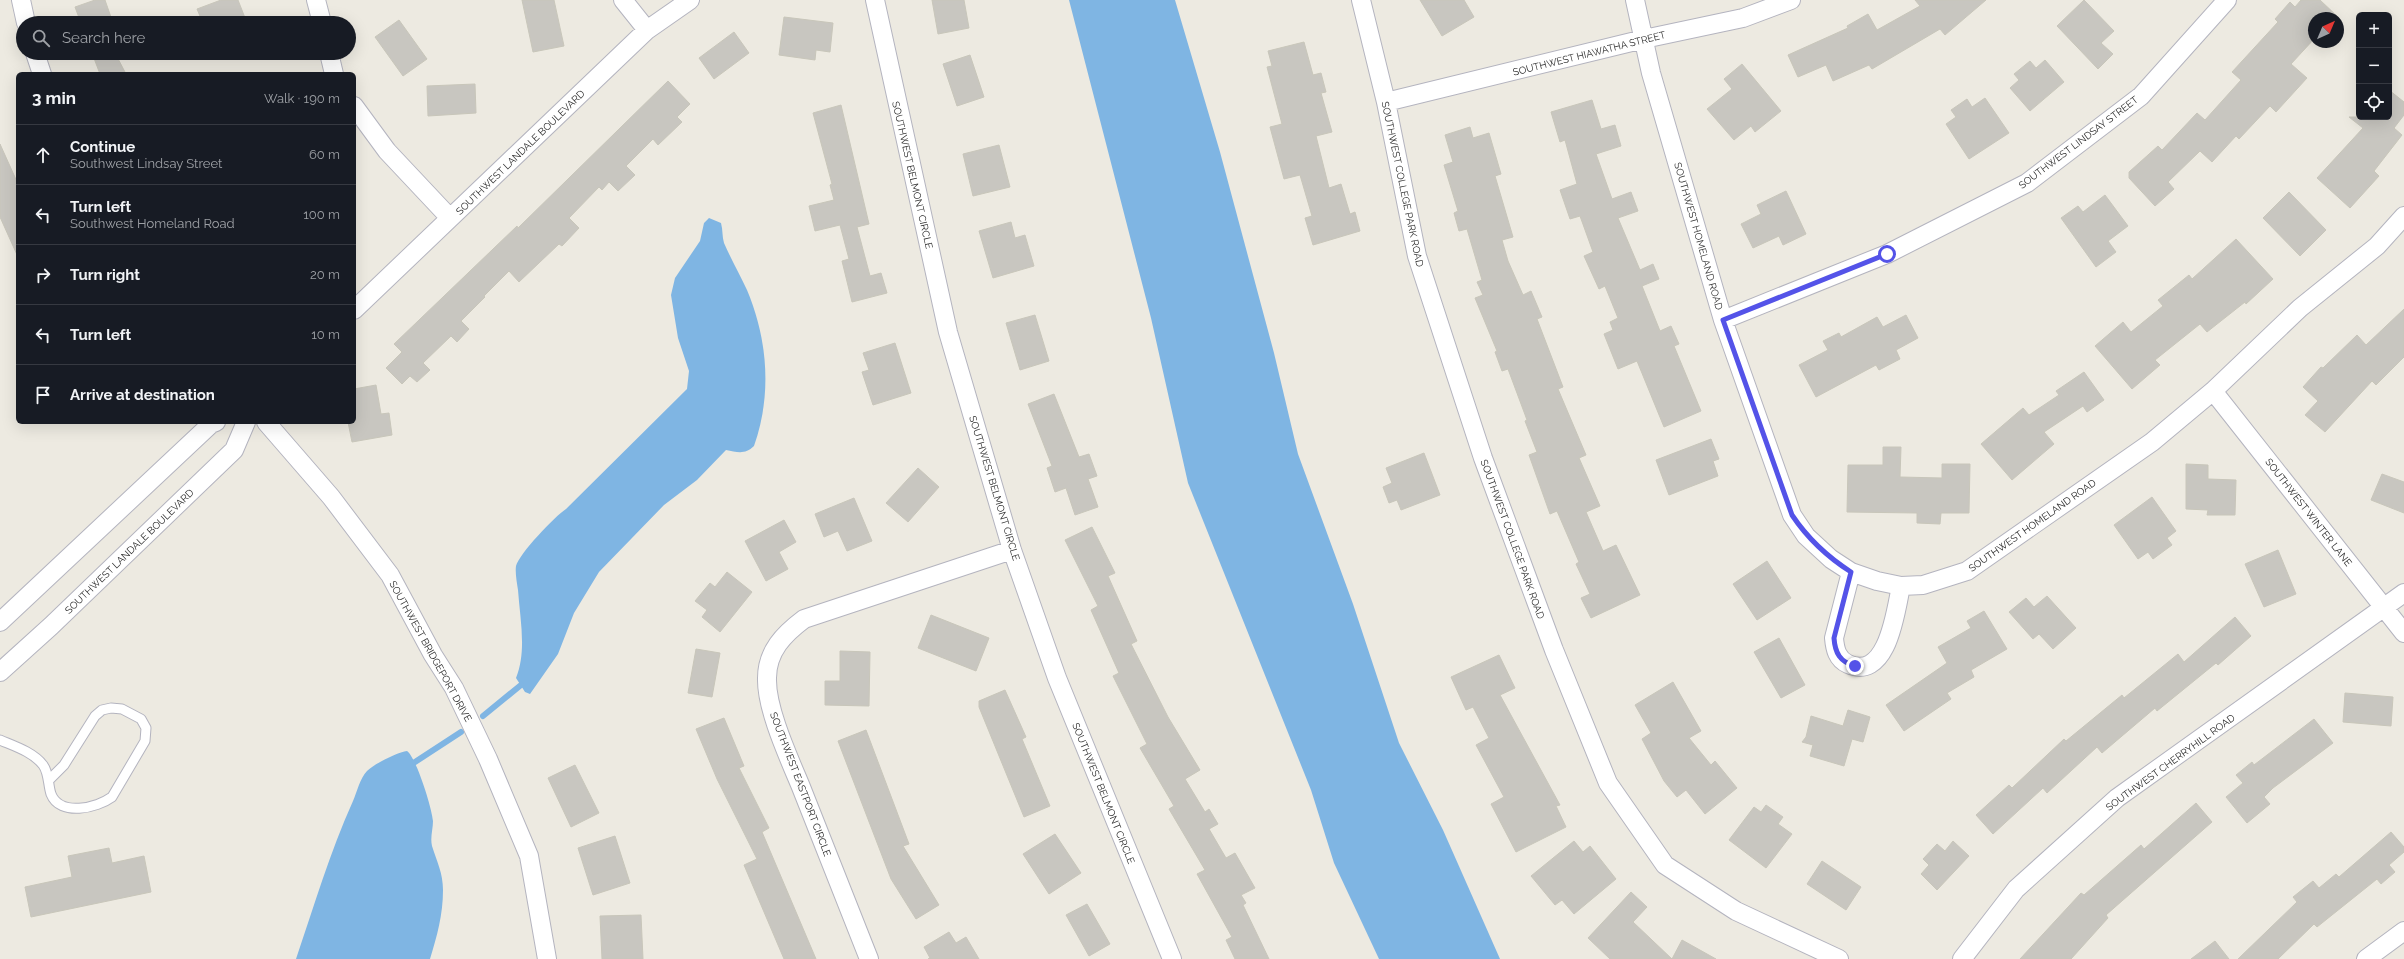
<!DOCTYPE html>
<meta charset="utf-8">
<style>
:root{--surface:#171b24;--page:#242831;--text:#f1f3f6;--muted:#9ea1a6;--line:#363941}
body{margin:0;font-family:Raleway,sans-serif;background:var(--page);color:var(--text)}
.controls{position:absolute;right:12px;top:12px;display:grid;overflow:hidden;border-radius:6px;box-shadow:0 4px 16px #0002}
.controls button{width:36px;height:36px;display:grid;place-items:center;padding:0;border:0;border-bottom:1px solid var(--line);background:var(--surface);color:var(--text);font:20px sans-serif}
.compass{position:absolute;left:2308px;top:12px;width:36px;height:36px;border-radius:50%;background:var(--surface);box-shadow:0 4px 16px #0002;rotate:44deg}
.stop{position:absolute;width:12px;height:12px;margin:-9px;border:3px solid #5453e8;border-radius:50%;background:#fff}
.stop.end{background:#5453e8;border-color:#fff;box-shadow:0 1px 4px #0008}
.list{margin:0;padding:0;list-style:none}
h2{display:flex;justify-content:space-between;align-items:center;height:52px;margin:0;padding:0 16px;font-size:17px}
h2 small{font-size:13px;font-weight:400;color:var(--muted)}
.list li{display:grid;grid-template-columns:26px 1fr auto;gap:12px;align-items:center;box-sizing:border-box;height:60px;padding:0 16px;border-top:1px solid var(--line)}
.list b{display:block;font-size:15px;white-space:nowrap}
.list p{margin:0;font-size:13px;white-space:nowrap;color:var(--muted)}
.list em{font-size:13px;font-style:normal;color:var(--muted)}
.icon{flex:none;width:22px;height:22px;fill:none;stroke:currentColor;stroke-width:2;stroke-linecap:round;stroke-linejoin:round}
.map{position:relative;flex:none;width:2404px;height:959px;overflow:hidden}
.search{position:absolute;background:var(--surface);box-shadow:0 4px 16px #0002;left:16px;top:16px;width:340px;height:44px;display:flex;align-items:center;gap:10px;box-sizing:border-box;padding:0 14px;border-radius:22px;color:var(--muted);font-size:15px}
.panel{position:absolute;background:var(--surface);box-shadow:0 4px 16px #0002;left:16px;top:72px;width:340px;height:352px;border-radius:6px}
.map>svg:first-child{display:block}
.water{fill:#7fb5e3}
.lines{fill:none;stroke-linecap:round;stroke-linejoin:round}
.stream{stroke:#7fb5e3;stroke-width:6}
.building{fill:#c8c6c0;stroke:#c8c6ba}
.lane-casing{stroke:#b4b4bf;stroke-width:11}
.street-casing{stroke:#b4b4bf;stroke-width:20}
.lane{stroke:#fff;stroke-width:9}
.street{stroke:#fff;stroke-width:18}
.route{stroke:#5453e8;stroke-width:5}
.labels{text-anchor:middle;stroke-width:3;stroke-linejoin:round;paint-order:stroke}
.street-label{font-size:10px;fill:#2d2d2d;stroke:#fff}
</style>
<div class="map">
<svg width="2404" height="959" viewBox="0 0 2404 959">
<rect width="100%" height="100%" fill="#edeae1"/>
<path class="water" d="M 1069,0 L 1175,0 L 1220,152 L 1274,353 L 1298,454 L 1353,604 L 1399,743 L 1443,830 L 1500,959 L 1379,959 L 1334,863 L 1311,790 L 1188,483 L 1151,318 Z
M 709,218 L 721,223 C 723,230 722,237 724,243 C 731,259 740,275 747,290 C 768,340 772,395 754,446 C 745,455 737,452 726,450 L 697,480 L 664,505 L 599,572 L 574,613 L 558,654 L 530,694 L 525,692 L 516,678 C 527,651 520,619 518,590 C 517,583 515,573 516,566 C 519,554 555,516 566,509 L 687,389 L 689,371 L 678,338 L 671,295 L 675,278 L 700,241 L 704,223 Z
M 407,751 C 416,757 432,808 433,821 C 433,829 430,838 432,846 C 437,862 443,873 443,890 C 443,915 437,936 430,959 L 296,959 C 314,906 330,852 353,801 C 357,792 360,778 367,771 C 374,764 398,752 407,751 Z"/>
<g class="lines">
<path class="stream" d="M 483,716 L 521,685
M 415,762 L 461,732"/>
</g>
<path class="building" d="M 95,0 L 105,0 L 113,23 L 81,23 L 75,7 Z
M 221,0 L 238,0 L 247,23 L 203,23 L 197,9 Z
M 522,0 L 554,0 L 564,46 L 533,52 Z
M 932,0 L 964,0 L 969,28 L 938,34 Z
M 1420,0 L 1464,0 L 1474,17 L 1442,36 Z
M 1915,0 L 1986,0 L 1945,35 L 1940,29 L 1872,69 L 1869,65 L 1833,81 L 1826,65 L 1798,77 L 1788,55 L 1848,28 L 1847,26 L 1868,14 L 1877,30 L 1920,6 Z
M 2084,0 L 2114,31 L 2101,43 L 2113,54 L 2098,69 L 2057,26 Z
M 2301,0 L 2320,0 L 2339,18 L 2314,18 L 2314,39 L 2291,64 L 2307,78 L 2276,112 L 2270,106 L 2239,139 L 2236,136 L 2212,162 L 2200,151 L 2168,182 L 2174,189 L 2155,206 L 2129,178 L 2129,172 L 2158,146 L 2162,150 L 2197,113 L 2205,120 L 2241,80 L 2232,72 L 2278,22 L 2275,19 L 2290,2 L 2295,7 Z
M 784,17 L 833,23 L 830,52 L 816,50 L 815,60 L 779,55 Z
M 399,20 L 427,59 L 403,76 L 375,37 Z
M 734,32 L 749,53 L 714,79 L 699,58 Z
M 1304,42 L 1313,75 L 1321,73 L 1326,92 L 1321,93 L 1332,132 L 1316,136 L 1329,188 L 1341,184 L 1350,214 L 1355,212 L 1360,231 L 1313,245 L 1305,218 L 1312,216 L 1300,175 L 1284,179 L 1270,127 L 1282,124 L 1267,67 L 1272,66 L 1268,51 Z
M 92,53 L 115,53 L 126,74 L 100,74 Z
M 970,55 L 984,97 L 957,106 L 943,64 Z
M 2045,60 L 2064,82 L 2030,111 L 2010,88 L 2019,80 L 2014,74 L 2030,61 L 2036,68 Z
M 1742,64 L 1781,111 L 1755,132 L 1751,126 L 1734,140 L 1707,109 L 1732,89 L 1724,79 Z
M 668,81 L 690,104 L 677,117 L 682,122 L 658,145 L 653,139 L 626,166 L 635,175 L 618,191 L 609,182 L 602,190 L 599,187 L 569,218 L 579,228 L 562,246 L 559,244 L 519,282 L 509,271 L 484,296 L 485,297 L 461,321 L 469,329 L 457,342 L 451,336 L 423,363 L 430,370 L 417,382 L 410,376 L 402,384 L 386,368 L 402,352 L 394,344 L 517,226 L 518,228 Z
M 475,84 L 476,113 L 428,116 L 427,86 Z
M 2389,90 L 2404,102 L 2404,115 L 2394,128 L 2402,135 L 2374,171 L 2379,176 L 2350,208 L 2317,178 L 2363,128 L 2349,117 L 2389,117 Z
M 1985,98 L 2009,133 L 1969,159 L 1946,124 L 1956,117 L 1951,110 L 1967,99 L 1972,107 Z
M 1592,100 L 1601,129 L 1615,125 L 1621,146 L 1596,154 L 1612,199 L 1631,192 L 1638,211 L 1618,218 L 1640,270 L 1653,264 L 1659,279 L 1642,286 L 1660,331 L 1671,326 L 1679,344 L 1674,346 L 1701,411 L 1664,427 L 1637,361 L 1618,369 L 1604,334 L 1613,330 L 1610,322 L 1618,318 L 1605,286 L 1599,289 L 1584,256 L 1593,252 L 1580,216 L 1570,219 L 1560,190 L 1577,184 L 1565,140 L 1560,142 L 1551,112 Z
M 841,105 L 869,224 L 857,227 L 870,276 L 881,273 L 887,293 L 852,302 L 842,261 L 849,259 L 840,225 L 815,231 L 809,206 L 834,200 L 830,185 L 832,184 L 813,113 Z
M 1470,127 L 1473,138 L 1489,133 L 1501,174 L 1495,176 L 1513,237 L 1502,240 L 1508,261 L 1523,295 L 1531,291 L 1542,317 L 1537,319 L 1563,387 L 1558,389 L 1586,455 L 1579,458 L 1600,506 L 1586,512 L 1603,551 L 1616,545 L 1640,595 L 1591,618 L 1581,598 L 1590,594 L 1576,564 L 1579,562 L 1557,511 L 1550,514 L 1529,455 L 1537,452 L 1525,421 L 1527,420 L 1508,369 L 1502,371 L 1495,352 L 1497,351 L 1475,298 L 1483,295 L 1477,282 L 1482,280 L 1467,229 L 1459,231 L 1454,213 L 1458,211 L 1444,165 L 1453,162 L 1445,135 Z
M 0,144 L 18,184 L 18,257 L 0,217 Z
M 999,145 L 1010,187 L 973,196 L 963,154 Z
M 1786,191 L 1806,234 L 1783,245 L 1779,236 L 1753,248 L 1741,224 L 1761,214 L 1757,205 Z
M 2289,192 L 2326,230 L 2300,256 L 2263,218 Z
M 2105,195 L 2128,226 L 2108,241 L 2116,252 L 2096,267 L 2061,218 L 2078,206 L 2083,212 Z
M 1011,222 L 1015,238 L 1025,235 L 1034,266 L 993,278 L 979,231 Z
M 2236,239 L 2273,279 L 2246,304 L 2245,302 L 2207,332 L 2200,324 L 2155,360 L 2160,365 L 2132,389 L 2095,346 L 2123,322 L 2131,332 L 2163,306 L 2158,300 L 2189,275 L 2192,279 Z
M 2404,309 L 2404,357 L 2376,385 L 2372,381 L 2325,432 L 2305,415 L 2318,401 L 2303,387 L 2321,367 L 2323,368 L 2357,335 L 2366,345 Z
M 1035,315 L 1049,361 L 1020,370 L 1006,323 Z
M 1906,315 L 1918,338 L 1896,350 L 1900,359 L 1879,370 L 1876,365 L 1816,397 L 1799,365 L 1828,350 L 1823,341 L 1839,333 L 1841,337 L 1877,317 L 1883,327 Z
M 895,343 L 911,393 L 873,405 L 862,372 L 869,370 L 863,353 Z
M 2084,372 L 2104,400 L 2087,412 L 2083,406 L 2044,432 L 2054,444 L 2012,480 L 1981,444 L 2023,408 L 2029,415 L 2059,395 L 2056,391 Z
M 376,385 L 381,414 L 389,413 L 392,435 L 352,442 L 348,422 L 354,422 L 354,389 Z
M 1054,394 L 1079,457 L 1089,454 L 1097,476 L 1088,479 L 1098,507 L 1075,515 L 1066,488 L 1055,492 L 1047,468 L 1052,466 L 1028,404 Z
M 1711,439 L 1719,459 L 1713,461 L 1718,476 L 1669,495 L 1656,460 Z
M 1883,447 L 1901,447 L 1900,477 L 1942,478 L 1942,464 L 1970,464 L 1969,513 L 1941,513 L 1940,524 L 1917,523 L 1917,513 L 1847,512 L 1848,465 L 1883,465 Z
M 1424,453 L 1440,495 L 1401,510 L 1397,500 L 1389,503 L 1383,487 L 1392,483 L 1386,468 Z
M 2186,464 L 2208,465 L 2208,479 L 2236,480 L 2235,515 L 2207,515 L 2208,510 L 2186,509 Z
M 918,468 L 939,487 L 908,522 L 886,503 Z
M 2382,474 L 2404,482 L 2404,513 L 2371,500 Z
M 2152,497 L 2176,531 L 2167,538 L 2172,545 L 2153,559 L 2148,552 L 2138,559 L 2114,525 Z
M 854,498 L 872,541 L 847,551 L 838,531 L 824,537 L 815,514 Z
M 784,520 L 796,542 L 779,552 L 788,569 L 766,581 L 745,541 Z
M 1092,527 L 1115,573 L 1108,576 L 1137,641 L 1131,644 L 1168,717 L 1200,770 L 1185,779 L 1205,812 L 1209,809 L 1218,824 L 1209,829 L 1226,858 L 1235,853 L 1255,888 L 1241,895 L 1246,903 L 1243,905 L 1269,959 L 1235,959 L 1226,940 L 1232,937 L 1197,874 L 1205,870 L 1169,809 L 1174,806 L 1140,748 L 1147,744 L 1113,676 L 1119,673 L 1091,610 L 1098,606 L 1065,540 Z
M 2278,550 L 2296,594 L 2264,607 L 2245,564 Z
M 1767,561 L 1791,598 L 1757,620 L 1733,584 Z
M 727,572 L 752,592 L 720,632 L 702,617 L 707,610 L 695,601 L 710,583 L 715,587 Z
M 2047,596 L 2076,628 L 2053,649 L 2039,634 L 2033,639 L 2009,612 L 2026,598 L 2034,607 Z
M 1984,611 L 2007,649 L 1971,670 L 1974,677 L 1947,693 L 1951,699 L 1904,731 L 1886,705 L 1947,663 L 1938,647 L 1971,628 L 1967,621 Z
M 931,615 L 989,638 L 976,671 L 918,648 Z
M 2235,617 L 2251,636 L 2218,665 L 2216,663 L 2157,711 L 2155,708 L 2102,753 L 2097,747 L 2047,793 L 2043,788 L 1993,834 L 1976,815 L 2009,785 L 2012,788 L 2064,739 L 2066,741 L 2122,695 L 2124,698 L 2178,654 L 2184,662 Z
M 1779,638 L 1805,685 L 1781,698 L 1754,652 Z
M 696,649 L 720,653 L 712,697 L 688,693 Z
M 840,651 L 870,652 L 869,706 L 825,705 L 825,681 L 840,681 Z
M 1499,655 L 1515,688 L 1500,695 L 1560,805 L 1556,806 L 1566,827 L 1516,852 L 1491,804 L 1504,797 L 1476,745 L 1489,738 L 1473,707 L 1466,710 L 1451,677 Z
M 1673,682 L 1701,731 L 1689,738 L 1711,765 L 1715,761 L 1737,788 L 1705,814 L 1686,790 L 1677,797 L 1664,781 L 1642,739 L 1651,733 L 1635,705 Z
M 1005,690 L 1026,737 L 1022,739 L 1050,806 L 1024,817 L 979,707 L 979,701 Z
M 2345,693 L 2393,697 L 2391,726 L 2343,722 Z
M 1848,710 L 1870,717 L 1863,742 L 1852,739 L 1844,766 L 1810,756 L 1813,745 L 1802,742 L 1806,737 L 1811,716 L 1843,726 Z
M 724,718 L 744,766 L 739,768 L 769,828 L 762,832 L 816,959 L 784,959 L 744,865 L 757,859 L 717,779 L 696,729 Z
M 2314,719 L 2333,743 L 2273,788 L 2264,797 L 2270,804 L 2247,823 L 2226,797 L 2243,783 L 2236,775 L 2252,762 L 2254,765 Z
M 866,730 L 909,844 L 903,846 L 939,905 L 916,919 L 891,879 L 838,741 Z
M 575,765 L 599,813 L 571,827 L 548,778 Z
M 2196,803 L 2212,822 L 2106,915 L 2108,918 L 2071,959 L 2020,959 L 2081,893 L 2084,895 L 2141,845 L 2144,849 Z
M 1766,805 L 1783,817 L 1778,824 L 1792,834 L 1766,868 L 1729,840 L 1754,807 L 1761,812 Z
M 2391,832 L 2404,847 L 2404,852 L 2389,865 L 2395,872 L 2381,884 L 2377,879 L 2317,927 L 2314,924 L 2278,959 L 2238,959 L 2297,902 L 2293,897 L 2313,881 L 2319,888 L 2336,874 L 2339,877 Z
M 1055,834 L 1081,873 L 1049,894 L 1023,854 Z
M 615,836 L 630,883 L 593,895 L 578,848 Z
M 1574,841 L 1583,852 L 1590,846 L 1616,879 L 1574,914 L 1562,900 L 1555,905 L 1531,876 Z
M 1953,841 L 1969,856 L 1937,890 L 1921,874 L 1929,865 L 1923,859 L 1937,844 L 1945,851 Z
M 109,848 L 112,863 L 144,856 L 151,892 L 31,917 L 25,887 L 72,877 L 68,856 Z
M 1822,861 L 1861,887 L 1846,910 L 1807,884 Z
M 1631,892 L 1647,907 L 1633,922 L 1672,959 L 1682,940 L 1716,959 L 1610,959 L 1588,938 Z
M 1087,904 L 1110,944 L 1089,956 L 1066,915 Z
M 641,915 L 643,959 L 602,959 L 600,916 Z
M 949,932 L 956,943 L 966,937 L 979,959 L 928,959 L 930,958 L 924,947 Z
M 2215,941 L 2229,959 L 2191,959 Z"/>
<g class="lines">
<g class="lane-casing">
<path id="lane" d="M 0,740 C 14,746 33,752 43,765 C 49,773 48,785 51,794 C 60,817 97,808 112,797 L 145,741 L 146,728 L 141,719 L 122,709 L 111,708 L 102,710 L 95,716 L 64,765 L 49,780"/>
</g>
<g class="street-casing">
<path id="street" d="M 21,0 L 26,23
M 316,0 L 322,23
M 623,0 L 647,30
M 875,0 L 948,332 L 1012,550 L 1057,678 L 1172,959
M 1361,0 L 1386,102 L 1417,256 L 1483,458 L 1554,650 L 1608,783 L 1665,865 L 1736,911 L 1839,959
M 1635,0 L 1651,73 L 1723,320 L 1792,515 L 1806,536 L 1831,559 L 1851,572 L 1877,581 L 1901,586 L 1923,585 L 1967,571 L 2152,442 L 2213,391 L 2300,308 L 2377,246 L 2404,216
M 35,53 L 42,74
M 329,53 L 334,74
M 1386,102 L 1644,39 L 1743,18 L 1791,0
M 354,106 L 387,151 L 450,218
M 354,310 L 647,30 L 690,0
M 1723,320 L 1887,254 L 2027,183 L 2141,96 L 2227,0
M 2213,391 L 2404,633
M 266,422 L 331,497 L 390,575 L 433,655 L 454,688 L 488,759 L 529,856 L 547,959
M 1851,572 L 1834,638 C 1835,649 1837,659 1848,664 C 1888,682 1896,609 1901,586
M 0,622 L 211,424 L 216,422
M 0,672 L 51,626 L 234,450 L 246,422
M 869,959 C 847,902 824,845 801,787 C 789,758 766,709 767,678 C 767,651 784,634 804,619 L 1012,550
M 1962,959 L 2016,889 L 2117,798 L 2404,593
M 2366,959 L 2404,931"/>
</g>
<use href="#lane" class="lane"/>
<use href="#street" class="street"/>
</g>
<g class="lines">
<path class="route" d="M 1855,666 C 1840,662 1835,653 1834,638 L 1851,572 C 1826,556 1808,539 1792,515 L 1723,320 L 1887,254"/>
</g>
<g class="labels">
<g class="street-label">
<text transform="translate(1589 53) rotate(-14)" y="4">SOUTHWEST HIAWATHA STREET</text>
<text transform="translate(2078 142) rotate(-37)" y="4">SOUTHWEST LINDSAY STREET</text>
<text transform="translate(520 152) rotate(-44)" y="4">SOUTHWEST LANDALE BOULEVARD</text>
<text transform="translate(913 175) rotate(77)" y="4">SOUTHWEST BELMONT CIRCLE</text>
<text transform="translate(1403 184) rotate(78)" y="4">SOUTHWEST COLLEGE PARK ROAD</text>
<text transform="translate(1699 236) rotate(74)" y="4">SOUTHWEST HOMELAND ROAD</text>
<text transform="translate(995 488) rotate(73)" y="4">SOUTHWEST BELMONT CIRCLE</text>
<text transform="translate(2309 512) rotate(52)" y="4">SOUTHWEST WINTER LANE</text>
<text transform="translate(2032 525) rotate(-35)" y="4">SOUTHWEST HOMELAND ROAD</text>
<text transform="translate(1513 539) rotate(70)" y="4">SOUTHWEST COLLEGE PARK ROAD</text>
<text transform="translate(129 551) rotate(-44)" y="4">SOUTHWEST LANDALE BOULEVARD</text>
<text transform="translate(431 651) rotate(61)" y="4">SOUTHWEST BRIDGEPORT DRIVE</text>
<text transform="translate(2170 762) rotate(-36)" y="4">SOUTHWEST CHERRYHILL ROAD</text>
<text transform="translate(801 784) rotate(69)" y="4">SOUTHWEST EASTPORT CIRCLE</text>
<text transform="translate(1104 793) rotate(68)" y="4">SOUTHWEST BELMONT CIRCLE</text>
</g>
</g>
</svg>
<div class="controls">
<button>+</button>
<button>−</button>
<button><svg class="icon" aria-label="locate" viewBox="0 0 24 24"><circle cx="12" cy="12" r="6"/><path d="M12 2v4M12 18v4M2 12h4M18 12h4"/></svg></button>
</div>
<svg class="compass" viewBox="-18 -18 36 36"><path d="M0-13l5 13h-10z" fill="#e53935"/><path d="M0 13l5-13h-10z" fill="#9ea1a6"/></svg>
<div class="stop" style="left:1887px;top:254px"></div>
<div class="stop end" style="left:1855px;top:666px"></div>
<div class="search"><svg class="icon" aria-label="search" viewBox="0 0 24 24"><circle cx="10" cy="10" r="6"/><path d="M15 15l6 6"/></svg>Search here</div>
<section class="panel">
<h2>3 min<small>Walk · 190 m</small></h2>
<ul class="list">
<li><svg class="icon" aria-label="ahead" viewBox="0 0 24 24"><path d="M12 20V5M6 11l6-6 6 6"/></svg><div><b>Continue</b><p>Southwest Lindsay Street</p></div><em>60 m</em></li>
<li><svg class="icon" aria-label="left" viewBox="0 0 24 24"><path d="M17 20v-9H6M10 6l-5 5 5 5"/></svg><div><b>Turn left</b><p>Southwest Homeland Road</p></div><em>100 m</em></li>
<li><svg class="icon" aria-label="right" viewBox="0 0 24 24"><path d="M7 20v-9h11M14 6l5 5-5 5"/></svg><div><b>Turn right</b></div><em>20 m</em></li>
<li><svg class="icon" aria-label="left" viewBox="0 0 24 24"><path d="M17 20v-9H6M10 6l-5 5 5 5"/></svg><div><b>Turn left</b></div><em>10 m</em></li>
<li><svg class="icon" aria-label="arrive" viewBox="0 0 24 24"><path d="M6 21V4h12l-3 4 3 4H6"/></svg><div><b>Arrive at destination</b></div></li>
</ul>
</section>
</div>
